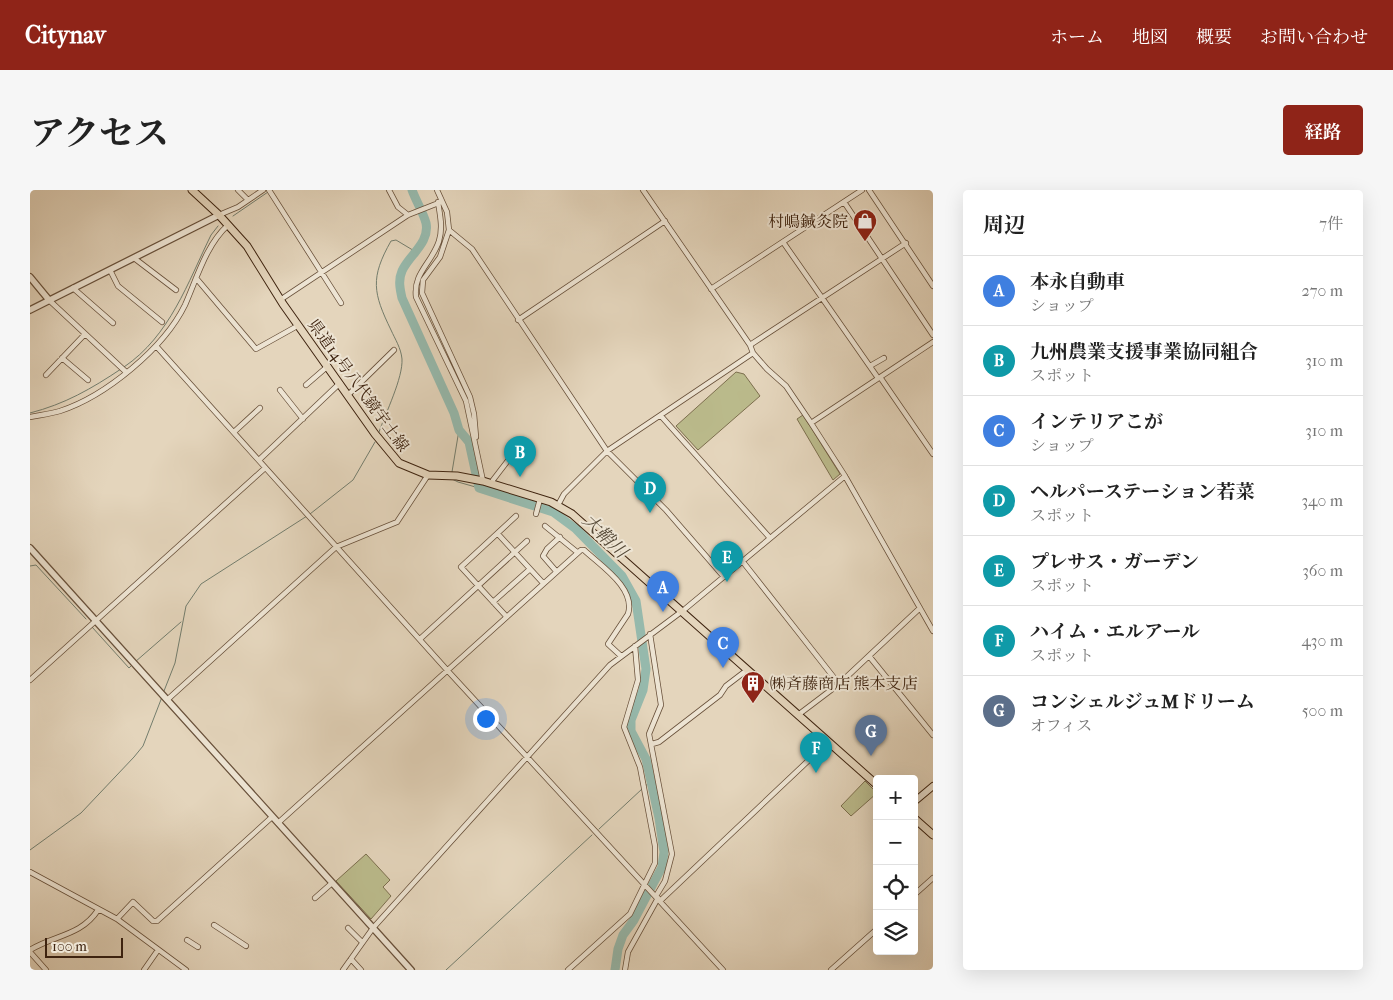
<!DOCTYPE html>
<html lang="ja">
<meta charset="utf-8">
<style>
:root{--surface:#fff;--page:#f6f6f6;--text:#222;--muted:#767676;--line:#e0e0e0;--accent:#8f2418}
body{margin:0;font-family:"IM FELL French Canon","Noto Serif JP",serif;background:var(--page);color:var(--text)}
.controls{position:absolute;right:15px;bottom:15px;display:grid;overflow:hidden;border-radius:5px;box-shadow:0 5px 20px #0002}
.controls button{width:45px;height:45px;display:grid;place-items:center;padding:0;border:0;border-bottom:1px solid var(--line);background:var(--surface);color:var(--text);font:25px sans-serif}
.scale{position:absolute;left:15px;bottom:12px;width:78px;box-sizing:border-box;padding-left:5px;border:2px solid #3e230f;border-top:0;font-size:14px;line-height:18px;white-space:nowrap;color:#3e230f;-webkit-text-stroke:4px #ede4d3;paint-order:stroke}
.you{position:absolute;left:455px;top:528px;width:18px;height:18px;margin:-12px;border:4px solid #fff;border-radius:50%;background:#1a73e8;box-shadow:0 0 0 8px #1a73e833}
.badge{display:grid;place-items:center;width:32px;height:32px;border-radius:50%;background:var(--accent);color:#fff;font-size:16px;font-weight:700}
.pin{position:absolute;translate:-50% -41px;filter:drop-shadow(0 1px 2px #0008)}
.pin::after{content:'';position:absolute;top:26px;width:18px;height:15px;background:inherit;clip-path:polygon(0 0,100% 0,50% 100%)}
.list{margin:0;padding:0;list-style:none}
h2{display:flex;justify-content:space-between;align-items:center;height:65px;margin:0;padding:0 20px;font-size:21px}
h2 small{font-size:16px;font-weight:400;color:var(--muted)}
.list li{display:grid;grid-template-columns:32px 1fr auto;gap:15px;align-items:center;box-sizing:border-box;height:70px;padding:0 20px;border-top:1px solid var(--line)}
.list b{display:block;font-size:19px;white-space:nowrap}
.list p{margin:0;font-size:16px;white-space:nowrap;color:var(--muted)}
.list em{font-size:16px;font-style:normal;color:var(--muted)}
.icon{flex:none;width:28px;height:28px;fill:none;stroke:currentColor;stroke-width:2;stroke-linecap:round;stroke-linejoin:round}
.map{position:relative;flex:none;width:903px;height:780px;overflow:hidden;border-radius:5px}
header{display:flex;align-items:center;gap:30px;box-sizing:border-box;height:70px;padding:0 25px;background:var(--accent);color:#fff}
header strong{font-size:24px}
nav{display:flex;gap:28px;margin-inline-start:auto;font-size:18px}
.intro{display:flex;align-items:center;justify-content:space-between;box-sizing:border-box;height:120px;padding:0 30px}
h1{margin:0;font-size:35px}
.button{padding:12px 22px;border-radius:5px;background:var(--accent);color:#fff;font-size:18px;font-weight:700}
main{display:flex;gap:30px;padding:0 30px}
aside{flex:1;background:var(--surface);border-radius:5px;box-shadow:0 5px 20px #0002}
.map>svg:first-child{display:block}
.green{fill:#bbbb8c;stroke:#7c6f4e}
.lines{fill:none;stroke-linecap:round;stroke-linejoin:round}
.stream{stroke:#737d6d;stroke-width:1}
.river{stroke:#96b9ac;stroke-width:9}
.minor-casing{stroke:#68503a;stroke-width:6}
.tertiary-casing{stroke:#68503a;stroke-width:8}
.secondary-casing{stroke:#3e230f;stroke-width:8}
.primary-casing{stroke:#3e230f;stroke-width:9}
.minor{stroke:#ede4d3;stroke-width:4.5}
.tertiary{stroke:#ede4d3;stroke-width:5.5}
.secondary{stroke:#ede4d3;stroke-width:6}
.primary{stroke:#e4d5bc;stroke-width:7}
.labels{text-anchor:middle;stroke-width:4;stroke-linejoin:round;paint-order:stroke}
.poi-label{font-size:16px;fill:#3e230f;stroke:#ede4d3;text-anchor:end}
.street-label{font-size:16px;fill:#3e230f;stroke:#ede4d3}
.water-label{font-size:18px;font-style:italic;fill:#544836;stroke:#ede4d3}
</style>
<header>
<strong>Citynav</strong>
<nav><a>ホーム</a><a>地図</a><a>概要</a><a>お問い合わせ</a></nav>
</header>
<div class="intro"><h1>アクセス</h1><a class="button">経路</a></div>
<main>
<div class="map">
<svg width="903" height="780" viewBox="0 0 903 780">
<rect width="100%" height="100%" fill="#e4d5bc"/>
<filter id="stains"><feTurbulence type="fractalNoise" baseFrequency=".004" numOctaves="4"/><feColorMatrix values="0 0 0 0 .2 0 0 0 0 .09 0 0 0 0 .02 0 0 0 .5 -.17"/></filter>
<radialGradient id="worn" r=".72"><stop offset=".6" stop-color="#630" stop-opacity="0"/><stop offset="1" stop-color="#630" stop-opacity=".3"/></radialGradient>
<path class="green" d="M 706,182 L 714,184 L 730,206 L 668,260 L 646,236 Z
M 773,225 L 810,284 L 803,290 L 767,229 Z
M 835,591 L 847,603 L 821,626 L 811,616 Z
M 336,664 L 360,690 L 353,697 L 361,706 L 341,729 L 306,691 Z"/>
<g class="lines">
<path class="stream" d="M 203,26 L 238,2
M 94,177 C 140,146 158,92 181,45 L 188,36
M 0,223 C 35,214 61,199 91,179
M 349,242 C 356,222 373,188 372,169 C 371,158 365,149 361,140 C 343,103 340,88 361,51 L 366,50 L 386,62
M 422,282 L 429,240
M 422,289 L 428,292 L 449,298
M 280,324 L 323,290 L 345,252
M 0,376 L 6,375 L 56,429
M 62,437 L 99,478 L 102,475
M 105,472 L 151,432
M 134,501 L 145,473 L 156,416 L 171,394 L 277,326
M 615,596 L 621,592
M 569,639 L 612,599
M 0,660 L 51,623 L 104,567 L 113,556 L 132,507
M 416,780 L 562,645"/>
<path class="river" d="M 382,0 C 386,11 393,22 396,33 C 400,53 379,65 372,81 C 368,90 370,99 372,108 L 424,223 L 429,240 L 439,252 L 449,298 L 523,322 L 546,339 L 592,386 L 606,411 L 616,479 L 613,500 L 601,530 L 601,541 L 616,569 L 629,628 L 634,662 L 632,677 L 604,730 L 593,745 L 588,759 L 585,780"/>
<g class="minor-casing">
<path id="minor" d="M 208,0 L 218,10
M 239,0 L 311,113
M 359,0 L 368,17 L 378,25
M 407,0 L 417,22 L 419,40 L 442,59 L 577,261 L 636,320 L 694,387
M 613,0 L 720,155 L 723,163 L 737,179 L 756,196 L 781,233 L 815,286 L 903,441
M 839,0 L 903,96
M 408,12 C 410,25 413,38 409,51 C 402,73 383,83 386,107 L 436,211 L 453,291
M 814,12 L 903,145
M 189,25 L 208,17 L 233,0
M 419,40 L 410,67 L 393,90 L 392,103 L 440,207 L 444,224 L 446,247
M 753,52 L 848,188
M 104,68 L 146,100
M 80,80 L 88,96 L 132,132
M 166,88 L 226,159 L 269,135
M 43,98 L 83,133
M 681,99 L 832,0
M 19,110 L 96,182
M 250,110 L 378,25 L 411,12
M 488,130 L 635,31
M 720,155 L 876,53
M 127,157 L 417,480 L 693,780
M 32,168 L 58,190
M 840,176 L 854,168
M 16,185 L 55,144
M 850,187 L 903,264
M 276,195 L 298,176
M 250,200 L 273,229
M 318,205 L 364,160
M 631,226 L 740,348
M 0,227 C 10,225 20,224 30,221 C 76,206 134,158 155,115 C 167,88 176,55 198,35
M 781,233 L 903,152
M 204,242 L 230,218
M 229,270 L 310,193
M 462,294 L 463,290 L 493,251
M 528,315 L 534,304 L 577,261 L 723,163
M 506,324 L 510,309
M 515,336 L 547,362
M 468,344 L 513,393
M 713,372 L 809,494
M 526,381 L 513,366 L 517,359 L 530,347
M 463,412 L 500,379
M 476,426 L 431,377 L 486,326
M 620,444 L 631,515 L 619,544 L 642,664 L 635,691 L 626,706
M 390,449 L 497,351
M 839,466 L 903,545
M 0,490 L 235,278
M 137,510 L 306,357 L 367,332 L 398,285
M 768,525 L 809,494 L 890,418
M 622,554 L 629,552 L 690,505 L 696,496 L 717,480
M 248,633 L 551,360 L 554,360 C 571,376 606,398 598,424 L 578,454 L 591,466
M 0,682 L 87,729 L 156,780
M 884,705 L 903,688
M 285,708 L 302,693
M 630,711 L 798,552
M 87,729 L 103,712 L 123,731 L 127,731 L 242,627
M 184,735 L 216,756
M 318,738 L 332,752
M 157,750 L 168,757
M 0,760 C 24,745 51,746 68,720
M 0,762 L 16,780
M 321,769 L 331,780
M 114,780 L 128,760
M 313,780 L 343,738 L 580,475 L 655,419 L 815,286
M 538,780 L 600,724 L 625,673 L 625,656 L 610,577 L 594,537 L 608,490 L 605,456
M 595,780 L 598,762 L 628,708
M 801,780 L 847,739"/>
</g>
<g class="tertiary-casing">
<path id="tertiary" d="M 0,87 L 19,110
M 0,120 L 189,25
M 0,358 L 381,780"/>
</g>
<g class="secondary-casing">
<path id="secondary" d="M 884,612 L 903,596"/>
</g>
<g class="primary-casing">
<path id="primary" d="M 162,0 L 189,25 L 217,56 L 253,114 L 345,244 L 369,273 L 398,285 L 427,286 L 453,291 L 521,312 L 542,324 L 847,595
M 884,628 L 903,645"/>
</g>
<use href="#minor" class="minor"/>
<use href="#tertiary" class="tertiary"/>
<use href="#secondary" class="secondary"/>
<use href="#primary" class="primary"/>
</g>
<defs>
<g id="shop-pin" transform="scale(1.25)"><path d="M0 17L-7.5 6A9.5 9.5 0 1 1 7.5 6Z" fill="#8f2418" stroke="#ede4d3"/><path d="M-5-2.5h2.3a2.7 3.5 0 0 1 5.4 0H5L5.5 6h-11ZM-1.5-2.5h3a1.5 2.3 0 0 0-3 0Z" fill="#fff"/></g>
<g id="building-pin" transform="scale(1.25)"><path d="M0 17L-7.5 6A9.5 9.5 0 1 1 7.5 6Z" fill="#8f2418" stroke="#ede4d3"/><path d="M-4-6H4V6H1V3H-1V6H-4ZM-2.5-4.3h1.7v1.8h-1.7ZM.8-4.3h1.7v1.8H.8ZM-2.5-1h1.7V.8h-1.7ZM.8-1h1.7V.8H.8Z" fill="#fff"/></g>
</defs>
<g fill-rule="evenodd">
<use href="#shop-pin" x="835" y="31"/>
<use href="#building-pin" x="723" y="493"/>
</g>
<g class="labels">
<g class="poi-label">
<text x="818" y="37">村嶋鍼灸院</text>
<text x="740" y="499" text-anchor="start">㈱斉藤商店 熊本支店</text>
</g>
<g class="street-label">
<text transform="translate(329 195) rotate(54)" y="6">県道14号八代鏡宇土線</text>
</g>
<g class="water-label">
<text transform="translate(575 346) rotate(44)" y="6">大鞘川</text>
</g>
</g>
<rect width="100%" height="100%" filter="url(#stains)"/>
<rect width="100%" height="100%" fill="url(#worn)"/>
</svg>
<div class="controls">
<button>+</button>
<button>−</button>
<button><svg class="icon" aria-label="locate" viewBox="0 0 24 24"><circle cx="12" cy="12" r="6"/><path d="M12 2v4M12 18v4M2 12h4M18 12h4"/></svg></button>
<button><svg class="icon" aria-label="layers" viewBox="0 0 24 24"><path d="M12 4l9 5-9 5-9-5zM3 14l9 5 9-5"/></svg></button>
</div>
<div class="scale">100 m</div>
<div class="you"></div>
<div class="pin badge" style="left:633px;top:422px;background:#3f7fe0">A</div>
<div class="pin badge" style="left:490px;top:287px;background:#0f9aa8">B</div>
<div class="pin badge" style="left:693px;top:478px;background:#3f7fe0">C</div>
<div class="pin badge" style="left:620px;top:323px;background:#0f9aa8">D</div>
<div class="pin badge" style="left:697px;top:392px;background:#0f9aa8">E</div>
<div class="pin badge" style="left:786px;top:583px;background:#0f9aa8">F</div>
<div class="pin badge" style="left:841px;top:566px;background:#5c6f8a">G</div>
</div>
<aside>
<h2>周辺<small>7件</small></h2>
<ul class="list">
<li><span class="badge" style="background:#3f7fe0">A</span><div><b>本永自動車</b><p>ショップ</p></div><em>270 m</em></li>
<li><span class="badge" style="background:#0f9aa8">B</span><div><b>九州農業支援事業協同組合</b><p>スポット</p></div><em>310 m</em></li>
<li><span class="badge" style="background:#3f7fe0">C</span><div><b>インテリアこが</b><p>ショップ</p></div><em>310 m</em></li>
<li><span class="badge" style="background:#0f9aa8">D</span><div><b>ヘルパーステーション若菜</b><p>スポット</p></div><em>340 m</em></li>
<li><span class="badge" style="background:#0f9aa8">E</span><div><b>プレサス・ガーデン</b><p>スポット</p></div><em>360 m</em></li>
<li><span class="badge" style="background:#0f9aa8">F</span><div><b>ハイム・エルアール</b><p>スポット</p></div><em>430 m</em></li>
<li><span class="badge" style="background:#5c6f8a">G</span><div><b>コンシェルジュMドリーム</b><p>オフィス</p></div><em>500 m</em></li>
</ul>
</aside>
</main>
